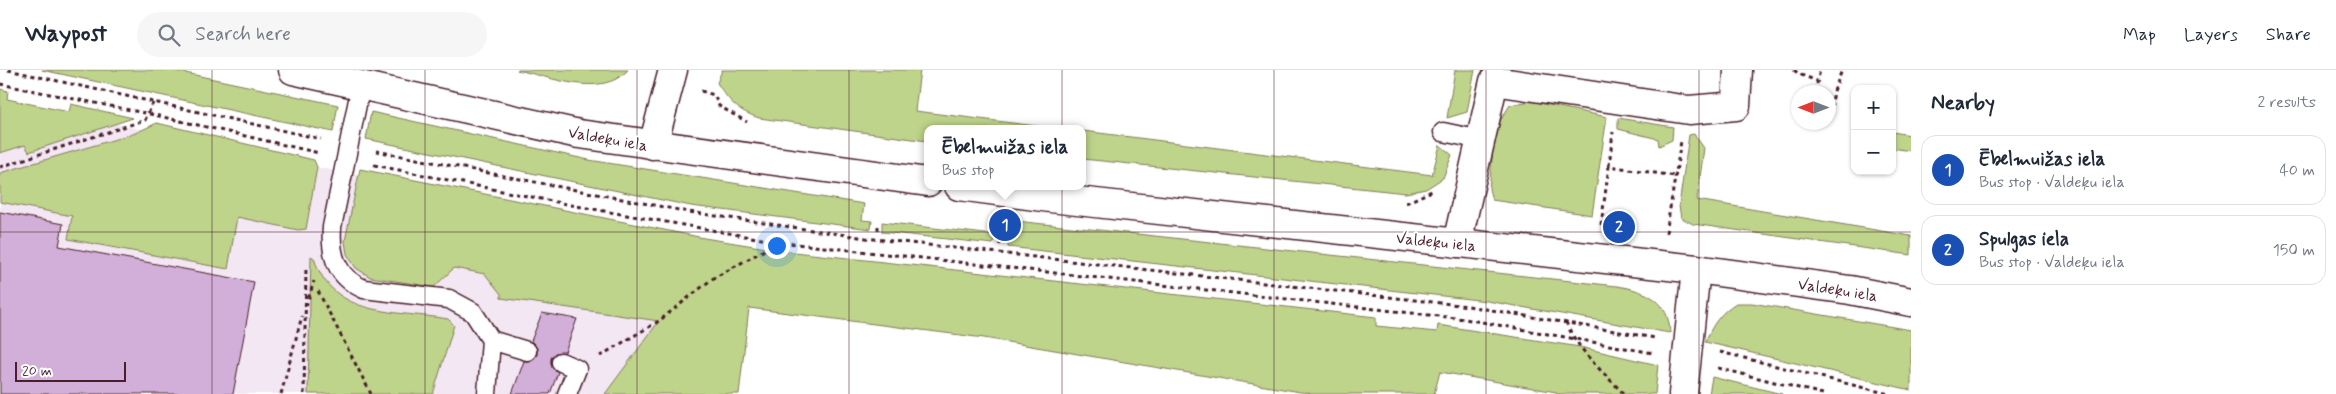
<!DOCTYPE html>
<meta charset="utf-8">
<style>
:root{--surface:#fff;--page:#f6f6f7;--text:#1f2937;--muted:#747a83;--line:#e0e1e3;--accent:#2563eb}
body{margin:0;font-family:Mynerve,sans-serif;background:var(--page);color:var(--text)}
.controls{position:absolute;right:15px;top:15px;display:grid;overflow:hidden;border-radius:10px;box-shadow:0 1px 4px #0004}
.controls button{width:45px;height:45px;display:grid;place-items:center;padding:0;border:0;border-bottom:1px solid var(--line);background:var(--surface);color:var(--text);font:25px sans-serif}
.compass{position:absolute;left:1791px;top:15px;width:45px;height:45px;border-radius:50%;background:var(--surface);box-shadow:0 1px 4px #0004;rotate:270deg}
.scale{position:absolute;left:15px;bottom:12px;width:111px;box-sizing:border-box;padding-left:5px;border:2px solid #4a1f2b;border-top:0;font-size:14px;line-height:18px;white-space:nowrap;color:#4a1f2b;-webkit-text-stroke:4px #fff;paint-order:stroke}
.you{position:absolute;left:776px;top:175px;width:18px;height:18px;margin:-12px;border:4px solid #fff;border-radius:50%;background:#1a73e8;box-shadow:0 0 0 8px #1a73e833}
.badge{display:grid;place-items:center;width:32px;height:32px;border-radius:50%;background:var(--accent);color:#fff;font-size:16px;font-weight:700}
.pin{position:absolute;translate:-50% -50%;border:2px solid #fff;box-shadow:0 1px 5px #0006}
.popup{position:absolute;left:924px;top:55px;width:162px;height:65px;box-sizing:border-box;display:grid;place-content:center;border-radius:10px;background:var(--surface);filter:drop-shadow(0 1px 4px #0005);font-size:16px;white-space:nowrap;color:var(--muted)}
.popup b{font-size:19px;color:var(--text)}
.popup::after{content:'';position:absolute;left:50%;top:100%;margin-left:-10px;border:10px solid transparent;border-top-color:var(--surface)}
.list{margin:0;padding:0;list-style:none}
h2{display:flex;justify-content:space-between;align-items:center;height:65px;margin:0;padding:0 20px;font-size:21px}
h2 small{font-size:16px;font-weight:400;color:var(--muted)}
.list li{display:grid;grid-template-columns:32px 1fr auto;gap:15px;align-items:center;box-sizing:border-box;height:70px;margin:0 10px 10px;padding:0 10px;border:1px solid var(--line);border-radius:15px}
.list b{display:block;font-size:19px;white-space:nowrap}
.list p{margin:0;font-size:16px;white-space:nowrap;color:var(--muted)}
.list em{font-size:16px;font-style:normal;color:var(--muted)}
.icon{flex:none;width:28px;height:28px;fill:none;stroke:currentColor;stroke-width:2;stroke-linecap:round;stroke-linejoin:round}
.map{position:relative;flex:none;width:1911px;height:324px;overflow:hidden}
header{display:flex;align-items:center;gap:30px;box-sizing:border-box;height:70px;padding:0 25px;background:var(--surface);border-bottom:1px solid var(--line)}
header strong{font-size:24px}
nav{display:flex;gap:28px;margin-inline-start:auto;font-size:18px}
.search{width:350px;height:45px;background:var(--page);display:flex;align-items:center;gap:12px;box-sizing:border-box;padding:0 18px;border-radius:28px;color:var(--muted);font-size:19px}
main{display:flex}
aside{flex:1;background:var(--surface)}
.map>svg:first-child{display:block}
.built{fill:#f2e7f3}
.green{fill:#bed48a;stroke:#847a5a}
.building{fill:#d2afd8;stroke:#4a1f2b}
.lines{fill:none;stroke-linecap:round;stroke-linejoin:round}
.lane-casing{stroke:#4a1f2b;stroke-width:21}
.street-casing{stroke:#4a1f2b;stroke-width:31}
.secondary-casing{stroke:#4a1f2b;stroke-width:31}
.path{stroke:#4a1f2b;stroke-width:3;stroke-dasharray:4 4;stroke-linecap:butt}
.lane{stroke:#fff;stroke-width:18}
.street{stroke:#fff;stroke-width:28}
.secondary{stroke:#fff;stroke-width:28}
.grid{fill:none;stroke:#4a1f2b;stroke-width:1;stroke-opacity:0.55}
.labels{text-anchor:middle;stroke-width:4;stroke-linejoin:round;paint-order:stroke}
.street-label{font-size:16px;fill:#4a1f2b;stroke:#fff}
</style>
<header>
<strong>Waypost</strong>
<div class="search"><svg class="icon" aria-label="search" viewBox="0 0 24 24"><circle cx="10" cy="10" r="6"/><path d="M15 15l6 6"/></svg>Search here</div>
<nav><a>Map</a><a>Layers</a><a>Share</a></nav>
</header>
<main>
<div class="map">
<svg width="1911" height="324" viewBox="0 0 1911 324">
<rect width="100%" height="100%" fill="#fff"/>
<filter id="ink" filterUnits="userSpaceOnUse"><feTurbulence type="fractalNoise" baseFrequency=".02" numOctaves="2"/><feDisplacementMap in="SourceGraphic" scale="10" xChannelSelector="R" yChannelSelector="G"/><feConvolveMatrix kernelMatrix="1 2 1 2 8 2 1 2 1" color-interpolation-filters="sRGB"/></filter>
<g filter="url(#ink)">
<path class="built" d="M 0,29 L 321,98 L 704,168 L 739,324 L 0,324 Z"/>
<path class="green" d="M 42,0 L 171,0 L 338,35 L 333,62 Z
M 517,0 L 628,0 C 601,29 551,7 517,0 Z
M 722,0 L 920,0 L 915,41 L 1061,59 L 928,59 L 927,71 L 759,48 C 736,40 730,32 717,13 Z
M 1455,0 L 1475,0 L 1467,42 L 1447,48 Z
M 0,19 L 8,21 L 7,29 L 69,42 L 71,34 L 133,48 L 29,82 L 25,75 L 0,83 Z
M 1530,31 L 1607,47 L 1592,145 L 1492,130 L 1489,119 L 1495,59 L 1510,35 Z
M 371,42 L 589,90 L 864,134 L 862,150 L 872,151 L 871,159 L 691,136 L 366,69 Z
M 1618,48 L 1673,57 L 1672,70 L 1659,76 L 1658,69 L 1618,59 Z
M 157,53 L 314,90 L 317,97 L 306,159 L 298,160 L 237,147 L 228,199 L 68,169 L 72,146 L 0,132 L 0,103 L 133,64 Z
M 1083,61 L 1432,105 L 1440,75 L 1452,85 L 1443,108 L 1426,119 L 1406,123 L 1083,89 Z
M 1892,62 L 1911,65 L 1911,81 L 1892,78 Z
M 1694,64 L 1704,78 L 1697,130 L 1911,166 L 1911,185 L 1693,154 L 1681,148 L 1679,136 L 1688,72 L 1689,65 Z
M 360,99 L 704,168 L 785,181 L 1376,247 L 1376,256 L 1437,262 L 1438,255 L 1580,277 L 1658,295 L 1655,324 L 1556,324 L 1556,322 L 1440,302 L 1434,324 L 1312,324 L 984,268 L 749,238 L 739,324 L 605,324 L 659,251 L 501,228 L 501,224 L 485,204 L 454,198 L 434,217 L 370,207 L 356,198 L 347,184 L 345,171 Z
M 1016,151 L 1617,216 C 1647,221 1669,230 1670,263 L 1487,231 L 1008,177 L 1008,167 L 1015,167 Z
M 882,152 L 994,165 L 993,174 L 882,162 Z
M 311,186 L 314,188 C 333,249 397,240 448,249 L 454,255 L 433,324 L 308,324 Z
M 1736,233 L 1752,233 L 1911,260 L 1911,320 L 1705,272 C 1713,254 1720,243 1736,233 Z
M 1712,307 L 1782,324 L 1709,324 Z"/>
<path class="building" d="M 0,142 L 63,154 L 59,176 L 254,212 L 233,324 L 0,324 Z
M 542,243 L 577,249 L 565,282 L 555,283 L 551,288 L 552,298 L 558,302 L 550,324 L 512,324 L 524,291 L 530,291 L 537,285 L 537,278 L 531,271 Z"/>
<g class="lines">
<g class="lane-casing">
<path id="lane" d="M 361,15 L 332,157 C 330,185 336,207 364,219 L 449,229 L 473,242 L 491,270 L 527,281
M 1443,62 L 1481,70
M 561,292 L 577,299 L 567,324
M 487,324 L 491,270"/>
</g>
<g class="street-casing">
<path id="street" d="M 653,75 L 673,0
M 1457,173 L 1494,11 L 1689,40 L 1736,36 L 1738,0
M 1683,324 L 1696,199"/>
</g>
<g class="secondary-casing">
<path id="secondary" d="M 293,0 L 579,64 L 928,112
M 959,116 L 1050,128 L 1696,199 L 1850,220 L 1911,232"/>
</g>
<path class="path" d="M 8,0 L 321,69
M 1794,0 L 1799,4 L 1817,11
M 0,14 L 150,44 L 319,83
M 701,21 L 714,25 L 719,36 L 747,52
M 1815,22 L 1820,0
M 1830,45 L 1834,21 L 1842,0
M 376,81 L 689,142 L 866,168 L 1468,236 L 1655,268
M 374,95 L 576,136 L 779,172 L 1465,249 L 1653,283
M 1609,96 L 1613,62
M 0,97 L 145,50 L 153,33
M 1406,133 L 1434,120
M 1601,155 L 1609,96 L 1675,106
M 878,160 L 878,152
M 1666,163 L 1681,71
M 1000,175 L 1000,166
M 318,221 L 371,324
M 306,236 L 314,211
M 1566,252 C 1578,281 1603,302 1624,324
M 1720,282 L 1889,324
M 600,286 L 659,251 L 712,209 L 779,172
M 1718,298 L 1823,324
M 281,324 L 302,246
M 304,324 L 306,197"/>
<use href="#lane" class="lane"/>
<use href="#street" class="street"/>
<use href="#secondary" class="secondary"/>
</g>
</g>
<path class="grid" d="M 212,0 L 212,324M 425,0 L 425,324M 637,0 L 637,324M 849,0 L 849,324M 1062,0 L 1062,324M 1274,0 L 1274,324M 1486,0 L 1486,324M 1699,0 L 1699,324M 0,162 L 1911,162"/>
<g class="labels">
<g class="street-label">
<text transform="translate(608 68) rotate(10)" y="6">Valdeķu iela</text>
<text transform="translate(1436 171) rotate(6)" y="6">Valdeķu iela</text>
<text transform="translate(1838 219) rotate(9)" y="6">Valdeķu iela</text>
</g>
</g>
</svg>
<div class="controls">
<button>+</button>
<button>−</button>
</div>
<svg class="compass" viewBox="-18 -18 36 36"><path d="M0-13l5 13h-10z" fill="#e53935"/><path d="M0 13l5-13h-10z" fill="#747a83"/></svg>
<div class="scale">20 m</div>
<div class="you"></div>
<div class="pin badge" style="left:1005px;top:155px;background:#1a4fb4">1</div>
<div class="popup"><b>Ēbelmuižas iela</b>Bus stop</div>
<div class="pin badge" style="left:1619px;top:157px;background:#1a4fb4">2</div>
</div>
<aside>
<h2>Nearby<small>2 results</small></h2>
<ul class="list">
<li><span class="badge" style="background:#1a4fb4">1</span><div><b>Ēbelmuižas iela</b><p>Bus stop · Valdeķu iela</p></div><em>40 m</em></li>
<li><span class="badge" style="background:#1a4fb4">2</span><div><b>Spulgas iela</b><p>Bus stop · Valdeķu iela</p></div><em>150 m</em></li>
</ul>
</aside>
</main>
